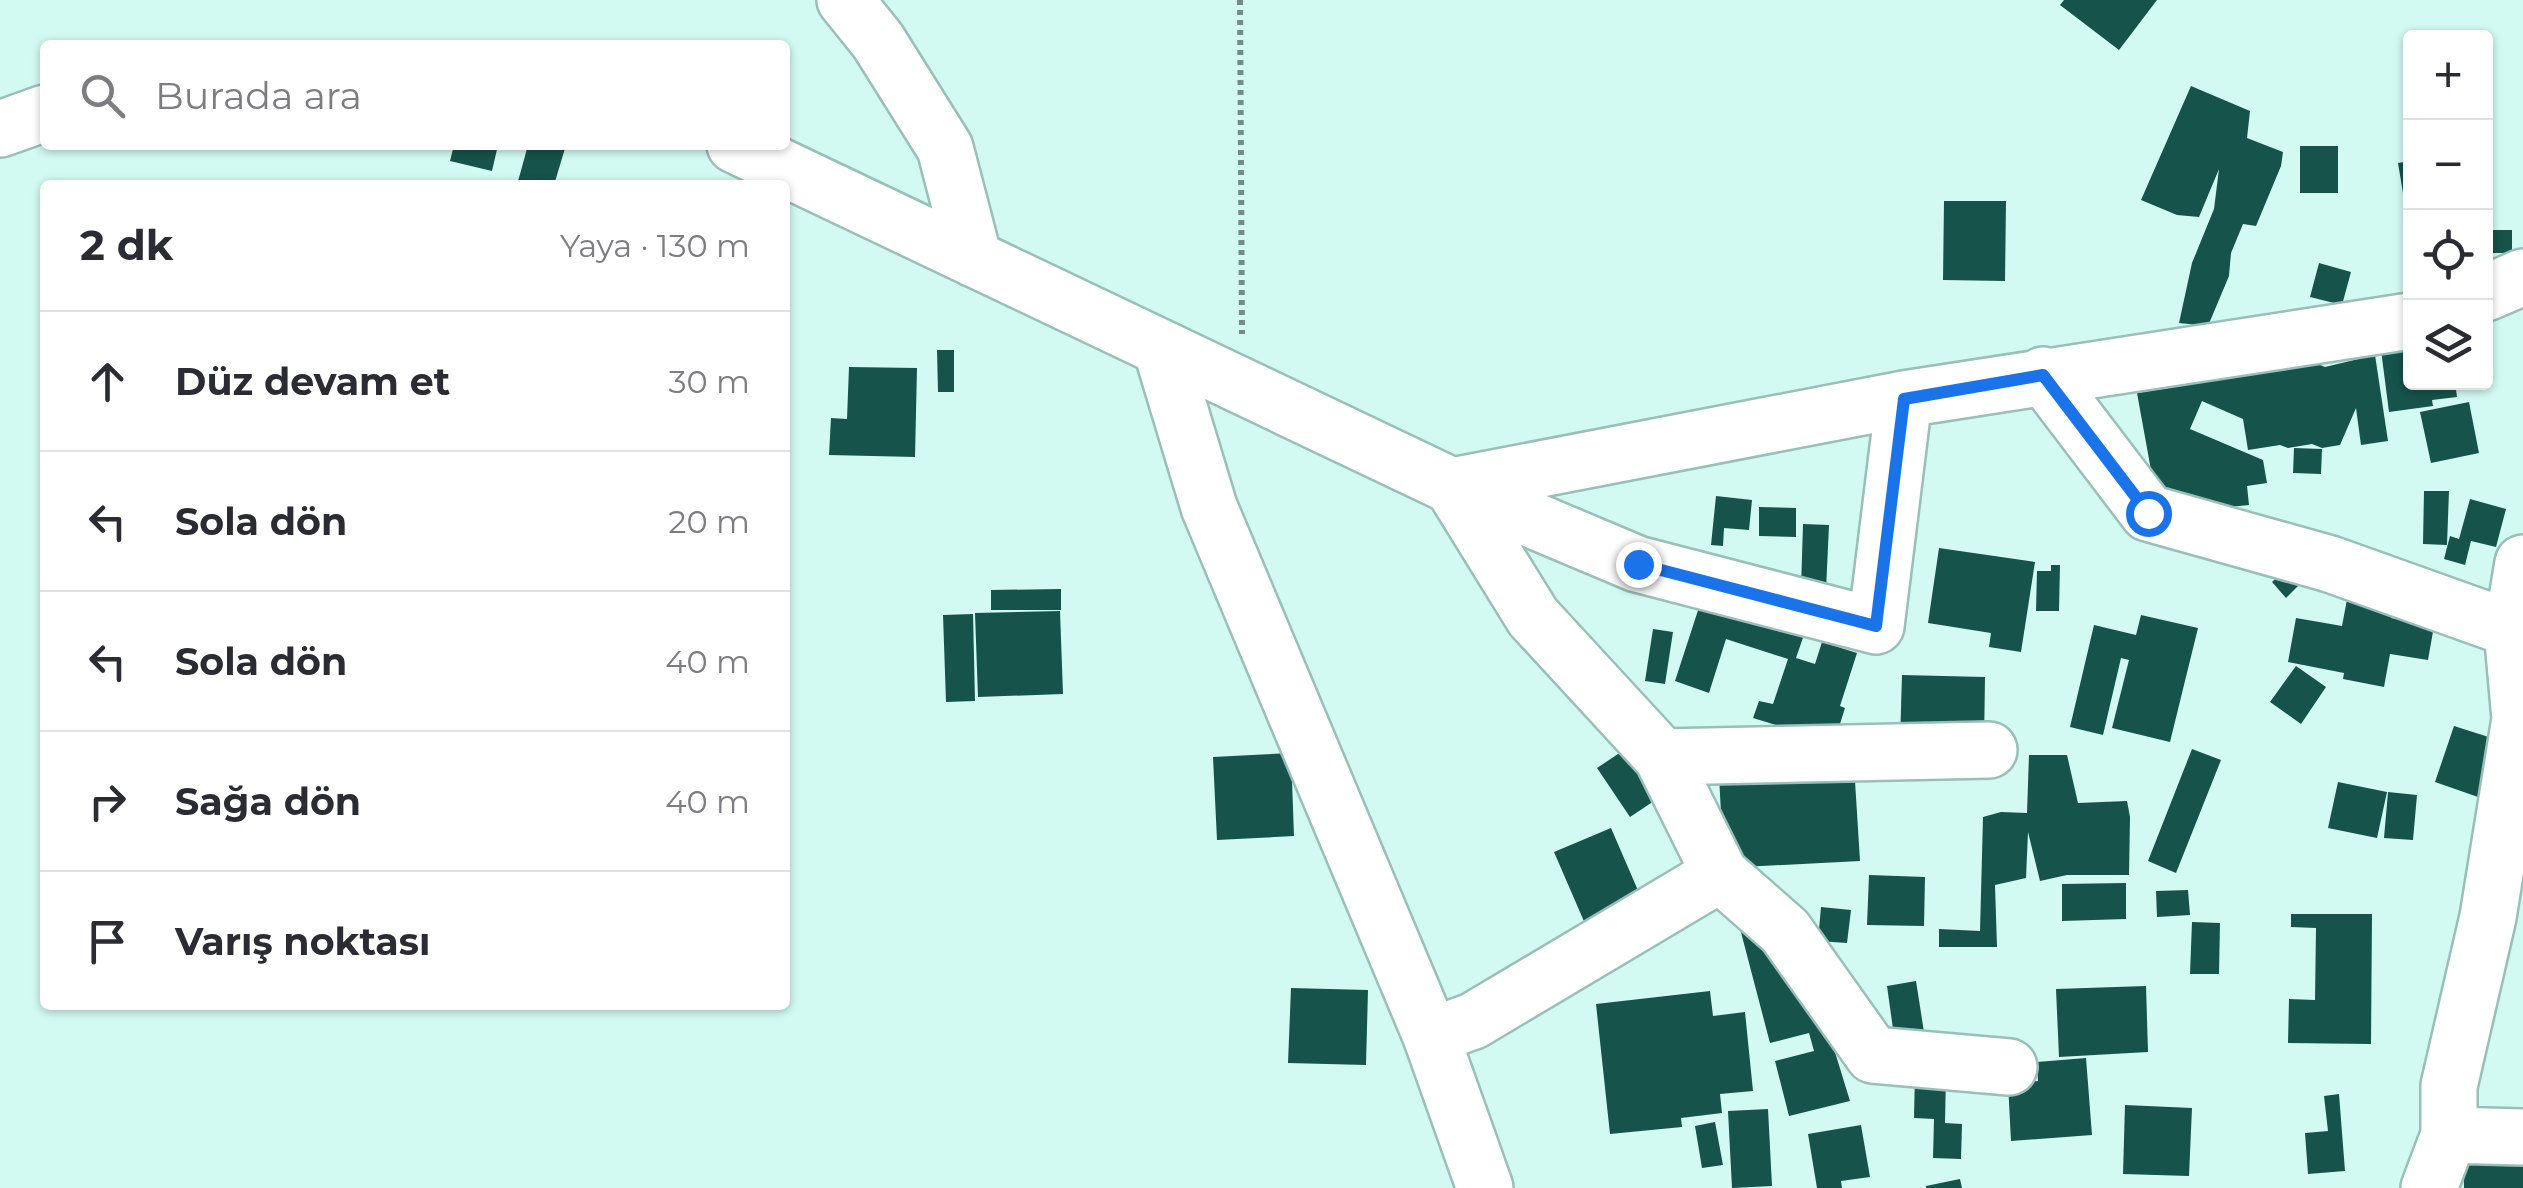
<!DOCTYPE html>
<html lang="tr">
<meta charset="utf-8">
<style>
:root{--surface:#fff;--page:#f2f2f3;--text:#2b2b33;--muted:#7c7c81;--line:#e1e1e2}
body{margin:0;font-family:Montserrat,sans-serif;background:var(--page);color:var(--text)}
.controls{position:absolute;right:30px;top:30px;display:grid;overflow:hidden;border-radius:10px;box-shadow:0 2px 8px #0004}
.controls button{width:90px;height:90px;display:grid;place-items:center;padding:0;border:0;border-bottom:2px solid var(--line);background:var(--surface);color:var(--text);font:50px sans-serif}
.stop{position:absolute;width:30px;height:30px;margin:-22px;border:8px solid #1a73e8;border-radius:50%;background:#fff}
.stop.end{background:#1a73e8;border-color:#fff;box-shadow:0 2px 10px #0008}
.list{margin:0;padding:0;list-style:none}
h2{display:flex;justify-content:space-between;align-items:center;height:130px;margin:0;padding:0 40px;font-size:42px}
h2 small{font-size:32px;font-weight:400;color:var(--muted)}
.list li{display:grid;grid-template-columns:65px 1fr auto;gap:30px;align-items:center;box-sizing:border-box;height:140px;padding:0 40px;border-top:2px solid var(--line)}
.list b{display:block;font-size:38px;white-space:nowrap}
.list em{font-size:32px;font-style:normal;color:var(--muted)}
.icon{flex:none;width:55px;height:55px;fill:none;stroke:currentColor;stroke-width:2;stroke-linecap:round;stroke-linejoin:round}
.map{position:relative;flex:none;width:2523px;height:1188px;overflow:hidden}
.search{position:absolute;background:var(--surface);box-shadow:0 2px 8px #0004;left:40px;top:40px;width:750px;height:110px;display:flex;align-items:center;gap:25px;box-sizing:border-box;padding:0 35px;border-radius:10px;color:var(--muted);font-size:38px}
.panel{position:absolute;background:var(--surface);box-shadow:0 2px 8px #0004;left:40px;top:180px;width:750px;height:830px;border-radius:10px}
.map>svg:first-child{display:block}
.building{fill:#15534b}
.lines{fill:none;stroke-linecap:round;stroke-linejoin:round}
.minor-casing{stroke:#99bfb8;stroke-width:60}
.path{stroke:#728d88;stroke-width:6;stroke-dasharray:5 5;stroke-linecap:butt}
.minor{stroke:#fff;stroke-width:55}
.route{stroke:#1a73e8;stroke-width:12}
</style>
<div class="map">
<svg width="2523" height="1188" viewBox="0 0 2523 1188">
<rect width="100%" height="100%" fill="#d2faf2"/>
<path class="building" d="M 2064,0 L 2157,0 L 2119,50 L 2060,5 Z
M 2191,86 L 2250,111 L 2247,138 L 2283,152 L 2281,166 L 2256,226 L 2243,224 L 2231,253 L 2229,276 L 2208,326 L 2179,323 L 2192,263 L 2214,209 L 2219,169 L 2199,217 L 2177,215 L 2141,200 Z
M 454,145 L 498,145 L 492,171 L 450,161 Z
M 528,145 L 566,145 L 554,185 L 517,185 Z
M 2300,146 L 2338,146 L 2338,193 L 2300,193 Z
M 2410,161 L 2410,210 L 2406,211 L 2398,163 Z
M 1944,201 L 2006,201 L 2005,281 L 1943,280 Z
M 2486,230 L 2512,230 L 2512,253 L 2486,253 Z
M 2319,263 L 2351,272 L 2342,305 L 2310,297 Z
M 2410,345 L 2410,382 L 2455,382 L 2457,397 L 2432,400 L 2433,406 L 2389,412 L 2381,350 Z
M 937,350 L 954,350 L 954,392 L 938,392 Z
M 2375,355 L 2388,441 L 2361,445 L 2356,408 L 2340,445 L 2322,448 L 2312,444 L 2288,448 L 2280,445 L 2248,450 L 2243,419 L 2202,401 L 2190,429 L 2263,460 L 2267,483 L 2247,486 L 2249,505 L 2159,514 L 2137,393 L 2238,377 L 2237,367 L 2301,357 L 2325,367 Z
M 849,367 L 917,368 L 915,457 L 829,455 L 831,418 L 847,419 Z
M 2469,402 L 2479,453 L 2431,463 L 2420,412 Z
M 2294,448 L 2322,449 L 2321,474 L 2293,473 Z
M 2424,491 L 2449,491 L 2447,545 L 2423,544 Z
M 1716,496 L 1752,500 L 1749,530 L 1724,528 L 1723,546 L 1711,545 Z
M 2470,499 L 2506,509 L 2496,547 L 2471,541 L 2465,565 L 2444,559 L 2450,536 L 2459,539 Z
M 1759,507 L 1796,508 L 1796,537 L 1759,536 Z
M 1803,524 L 1829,525 L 1826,590 L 1801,589 Z
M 1939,548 L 2035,562 L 2021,652 L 1989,647 L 1991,633 L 1928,623 Z
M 2051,565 L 2060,565 L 2059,611 L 2036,611 L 2037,571 L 2051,571 Z
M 2290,565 L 2304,580 L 2286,598 L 2272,582 Z
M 2351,578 L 2396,591 L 2391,618 L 2434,626 L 2428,660 L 2390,654 L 2384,687 L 2343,679 L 2344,673 L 2288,662 L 2296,618 L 2342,626 Z
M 1061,589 L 1061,610 L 991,610 L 991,590 Z
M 1704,592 L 1808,623 L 1796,658 L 1815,664 L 1822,642 L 1857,653 L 1840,706 L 1845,708 L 1834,743 L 1753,718 L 1759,701 L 1773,704 L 1788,659 L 1726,639 L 1709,693 L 1675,681 Z
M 1060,611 L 1063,694 L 978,697 L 975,613 Z
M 973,614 L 975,701 L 946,702 L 943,615 Z
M 2141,615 L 2198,628 L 2170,742 L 2112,728 L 2129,660 L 2121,658 L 2103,735 L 2070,727 L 2094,625 L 2136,635 Z
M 1653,629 L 1673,632 L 1665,684 L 1645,681 Z
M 2296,666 L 2326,687 L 2301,724 L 2270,702 Z
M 1902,675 L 1985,677 L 1984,744 L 1900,742 Z
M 2454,726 L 2498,740 L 2478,797 L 2435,782 Z
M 1636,742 L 1669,791 L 1630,817 L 1597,768 Z
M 2192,749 L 2221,760 L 2176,873 L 2148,861 Z
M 1291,753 L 1294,836 L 1217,840 L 1213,757 Z
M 2029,755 L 2067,755 L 2078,803 L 2127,801 L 2130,817 L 2129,875 L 2067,875 L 2040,881 L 2028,832 L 2026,878 L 1995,885 L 1997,947 L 1939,947 L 1939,929 L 1980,931 L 1983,817 L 2001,812 L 2027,813 Z
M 1854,765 L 1860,861 L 1724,868 L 1719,776 Z
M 2338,782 L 2387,792 L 2377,838 L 2328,828 Z
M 2388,792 L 2417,795 L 2413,840 L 2384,838 Z
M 1611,828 L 1643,902 L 1586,926 L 1554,852 Z
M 1869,875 L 1925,877 L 1924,926 L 1867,925 Z
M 2126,883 L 2126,919 L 2062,921 L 2062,884 Z
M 2188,890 L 2190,915 L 2157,917 L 2156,891 Z
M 1821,907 L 1851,910 L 1847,943 L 1818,941 Z
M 2291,914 L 2372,914 L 2371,1044 L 2288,1043 L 2289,999 L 2315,1000 L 2316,928 L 2291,927 Z
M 1737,917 L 1811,974 L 1850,1101 L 1789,1116 L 1775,1061 L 1814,1051 L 1809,1033 L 1770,1043 Z
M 2192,922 L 2220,923 L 2219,974 L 2190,974 Z
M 1916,981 L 1924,1032 L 1894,1036 L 1887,986 Z
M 2146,986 L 2148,1052 L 2059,1057 L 2056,989 Z
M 1291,988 L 1368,990 L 1366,1065 L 1288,1063 Z
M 1710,991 L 1713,1016 L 1745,1012 L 1753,1091 L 1720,1094 L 1722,1113 L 1681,1118 L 1682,1127 L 1610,1134 L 1596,1004 Z
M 2086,1058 L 2092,1135 L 2011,1141 L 2008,1083 L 2038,1081 L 2037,1062 Z
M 1915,1072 L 1946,1073 L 1945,1123 L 1962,1124 L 1961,1159 L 1933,1158 L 1934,1119 L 1914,1118 Z
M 2339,1094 L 2345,1171 L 2308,1174 L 2305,1133 L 2328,1131 L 2324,1096 Z
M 2125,1105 L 2192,1108 L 2189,1176 L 2123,1174 Z
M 1768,1109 L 1772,1186 L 1732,1188 L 1728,1111 Z
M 1715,1122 L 1723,1165 L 1702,1168 L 1695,1126 Z
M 1861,1125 L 1870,1177 L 1841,1181 L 1842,1188 L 1817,1188 L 1808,1134 Z
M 2523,1148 L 2523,1188 L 2464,1188 L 2463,1149 Z
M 1960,1179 L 1962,1188 L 1926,1188 L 1926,1186 Z"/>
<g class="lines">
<g class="minor-casing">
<path id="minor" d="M 845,0 L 878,41 L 945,148 L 974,259
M 0,129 L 45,113
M 735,145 L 1452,486 L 1904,399 L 2410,321
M 2486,293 L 2523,277
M 1161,348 L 1209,507 L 1431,1036 L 1485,1188
M 2043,375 L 2148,513 L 2330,564 L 2512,629
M 1452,486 L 1533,617 L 1662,757 L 1720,874 L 1785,931 L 1873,1055 L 2009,1067
M 1452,486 L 1637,564 L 1876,626 L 1904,399
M 1662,757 L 1989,750
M 1431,1036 L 1473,1021 L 1720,874
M 2449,1135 L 2523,1137
M 2429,1188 L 2449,1135 L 2449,1086 L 2488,917 L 2520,719 L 2512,629 L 2523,563"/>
</g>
<path class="path" d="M 1240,0 L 1242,334"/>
<use href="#minor" class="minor"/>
</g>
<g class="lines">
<path class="route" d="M 1638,564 L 1876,626 L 1904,399 L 2043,375 L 2148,513"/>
</g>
</svg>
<div class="controls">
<button>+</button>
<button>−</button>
<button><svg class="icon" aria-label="locate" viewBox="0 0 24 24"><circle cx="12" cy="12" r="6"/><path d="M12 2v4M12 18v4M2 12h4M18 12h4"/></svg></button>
<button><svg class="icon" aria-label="layers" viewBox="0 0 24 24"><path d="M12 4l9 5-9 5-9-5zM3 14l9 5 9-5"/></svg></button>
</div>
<div class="stop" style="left:2148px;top:513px"></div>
<div class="stop end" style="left:1638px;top:564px"></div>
<div class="search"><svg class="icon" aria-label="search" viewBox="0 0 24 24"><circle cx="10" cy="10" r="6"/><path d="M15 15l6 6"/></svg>Burada ara</div>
<section class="panel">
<h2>2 dk<small>Yaya · 130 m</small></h2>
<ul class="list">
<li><svg class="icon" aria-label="ahead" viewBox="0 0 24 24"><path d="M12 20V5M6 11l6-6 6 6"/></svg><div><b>Düz devam et</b></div><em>30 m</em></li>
<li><svg class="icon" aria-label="left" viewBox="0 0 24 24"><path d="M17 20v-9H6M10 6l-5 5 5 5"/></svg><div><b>Sola dön</b></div><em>20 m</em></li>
<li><svg class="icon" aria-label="left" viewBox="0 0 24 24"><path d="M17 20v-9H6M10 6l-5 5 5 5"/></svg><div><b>Sola dön</b></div><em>40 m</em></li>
<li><svg class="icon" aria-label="right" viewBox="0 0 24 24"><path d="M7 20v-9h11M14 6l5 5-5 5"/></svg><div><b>Sağa dön</b></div><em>40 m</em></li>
<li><svg class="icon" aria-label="arrive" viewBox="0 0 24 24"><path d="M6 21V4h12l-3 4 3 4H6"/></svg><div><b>Varış noktası</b></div></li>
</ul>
</section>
</div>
